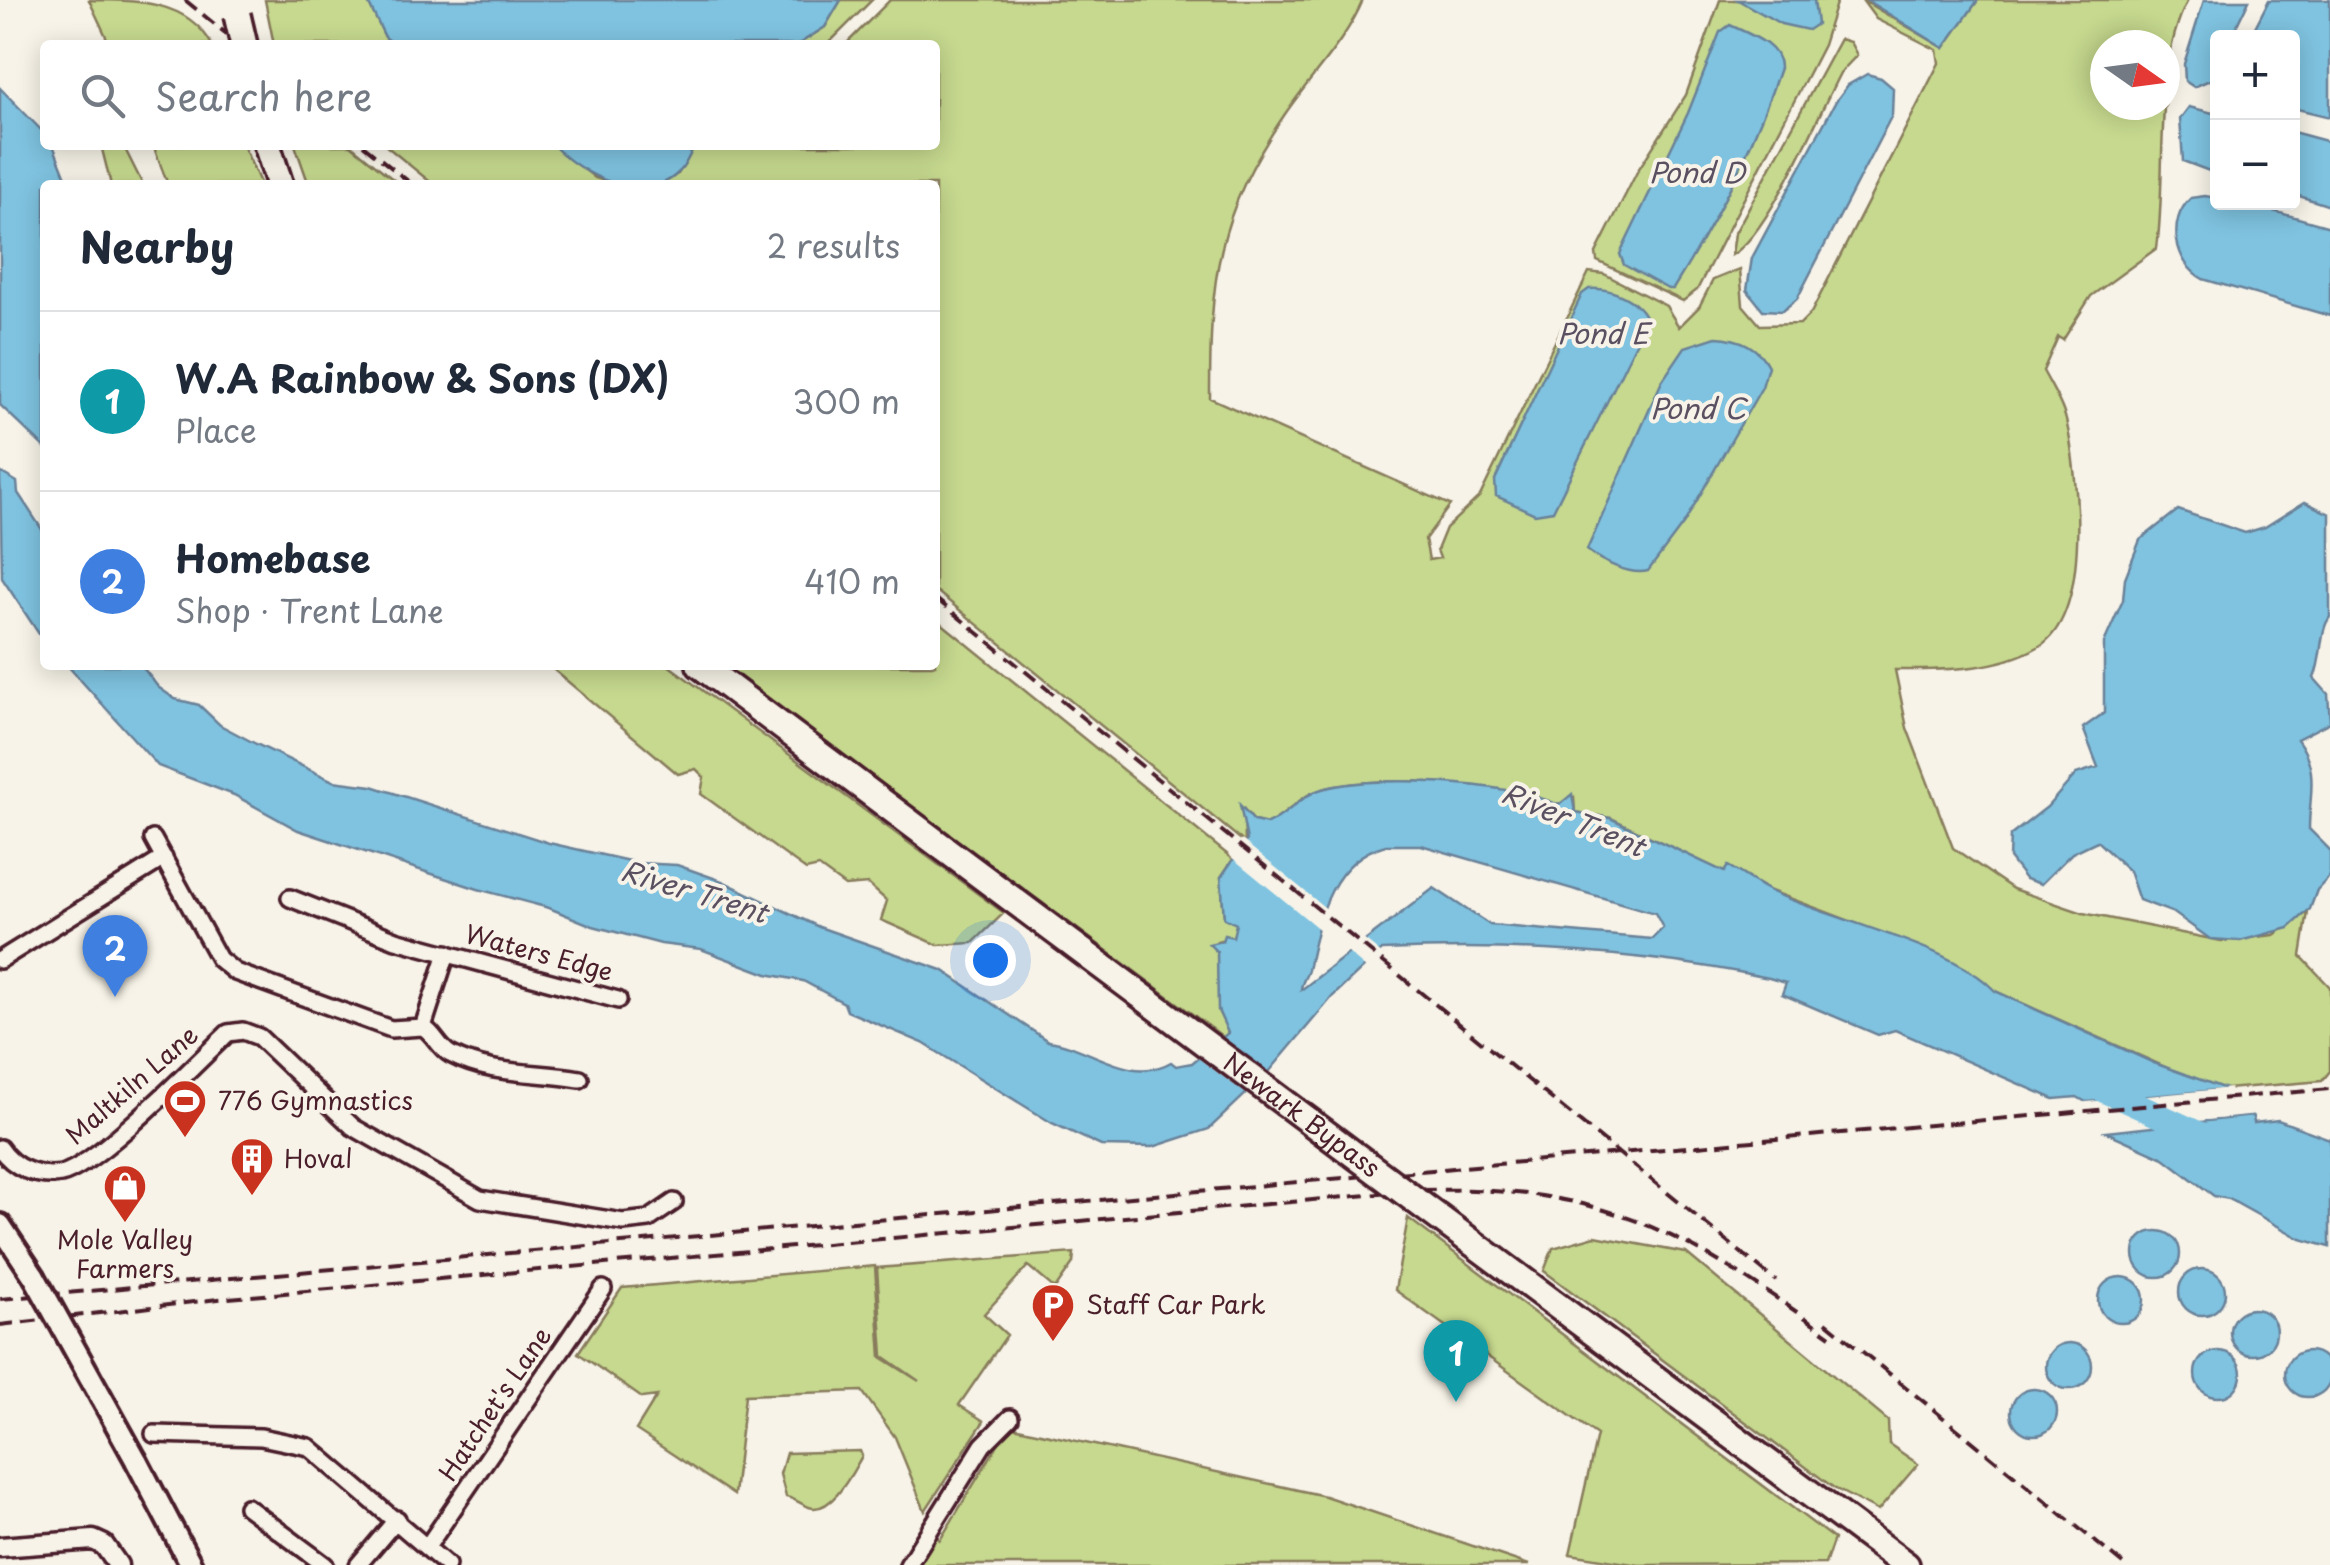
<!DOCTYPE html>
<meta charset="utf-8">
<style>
:root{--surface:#fff;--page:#f2f2f3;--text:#1f2937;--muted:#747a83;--line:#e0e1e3;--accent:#c8321e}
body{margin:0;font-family:"Playpen Sans",sans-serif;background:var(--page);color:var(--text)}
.controls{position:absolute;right:30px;top:30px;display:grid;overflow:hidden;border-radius:10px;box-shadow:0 5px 25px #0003}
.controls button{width:90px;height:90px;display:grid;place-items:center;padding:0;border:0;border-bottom:2px solid var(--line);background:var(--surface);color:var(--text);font:50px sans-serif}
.compass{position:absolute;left:2090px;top:30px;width:90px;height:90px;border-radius:50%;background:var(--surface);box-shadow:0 5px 25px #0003;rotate:104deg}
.you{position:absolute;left:990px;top:960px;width:35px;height:35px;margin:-25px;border:8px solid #fff;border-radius:50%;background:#1a73e8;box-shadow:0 0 0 15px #1a73e833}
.badge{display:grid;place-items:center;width:65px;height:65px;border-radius:50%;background:var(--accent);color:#fff;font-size:32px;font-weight:700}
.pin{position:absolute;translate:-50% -82px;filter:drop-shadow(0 2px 5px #0008)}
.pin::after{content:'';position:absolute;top:52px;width:35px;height:30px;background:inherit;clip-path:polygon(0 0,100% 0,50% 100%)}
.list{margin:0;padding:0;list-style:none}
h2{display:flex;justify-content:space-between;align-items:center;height:130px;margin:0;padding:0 40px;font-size:42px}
h2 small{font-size:32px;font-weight:400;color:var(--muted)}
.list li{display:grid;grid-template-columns:65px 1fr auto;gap:30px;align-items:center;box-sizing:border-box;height:180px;padding:0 40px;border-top:2px solid var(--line)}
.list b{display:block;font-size:38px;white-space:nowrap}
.list p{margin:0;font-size:32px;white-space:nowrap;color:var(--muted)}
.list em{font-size:32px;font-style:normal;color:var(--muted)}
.icon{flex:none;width:55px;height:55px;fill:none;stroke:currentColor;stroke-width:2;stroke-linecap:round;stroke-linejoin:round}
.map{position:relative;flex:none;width:2330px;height:1565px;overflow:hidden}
.search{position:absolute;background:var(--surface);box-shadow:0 5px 25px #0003;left:40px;top:40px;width:900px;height:110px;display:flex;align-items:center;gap:25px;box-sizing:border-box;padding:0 35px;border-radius:10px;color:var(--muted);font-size:38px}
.panel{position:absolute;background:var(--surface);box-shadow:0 5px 25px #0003;left:40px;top:180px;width:900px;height:490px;border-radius:10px}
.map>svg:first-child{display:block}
.green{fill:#c6d98e;stroke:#887c5c;stroke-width:2.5;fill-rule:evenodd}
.water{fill:#7fc3e0;stroke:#6a8198;stroke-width:2.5;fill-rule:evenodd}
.pier{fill:#f7f3e8}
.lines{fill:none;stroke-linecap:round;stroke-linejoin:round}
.river{stroke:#7fc3e0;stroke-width:25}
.minor-casing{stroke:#4a1f2b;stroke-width:22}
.tertiary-casing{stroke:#4a1f2b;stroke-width:25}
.secondary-casing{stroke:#4a1f2b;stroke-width:28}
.trunk-casing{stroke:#4a1f2b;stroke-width:32}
.minor{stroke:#f7f3e8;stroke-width:15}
.tertiary{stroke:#f7f3e8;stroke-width:18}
.secondary{stroke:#f7f3e8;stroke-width:20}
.trunk{stroke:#f7f3e8;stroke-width:25}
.rail{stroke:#4a1f2b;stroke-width:4;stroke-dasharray:15 8;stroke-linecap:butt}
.secondary-bridge-casing{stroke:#4a1f2b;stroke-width:28;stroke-linecap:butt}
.trunk-bridge-casing{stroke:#4a1f2b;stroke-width:32;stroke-linecap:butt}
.secondary-bridge{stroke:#f7f3e8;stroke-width:20}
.trunk-bridge{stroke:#f7f3e8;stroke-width:25}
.labels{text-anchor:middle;stroke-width:8;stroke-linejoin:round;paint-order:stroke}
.street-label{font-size:25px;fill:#4a1f2b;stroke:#f7f3e8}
.poi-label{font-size:25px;fill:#4a1f2b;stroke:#f7f3e8;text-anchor:start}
.water-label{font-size:28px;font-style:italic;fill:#5a5061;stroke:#f7f3e8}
</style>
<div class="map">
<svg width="2330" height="1565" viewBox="0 0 2330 1565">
<rect width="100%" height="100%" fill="#f7f3e8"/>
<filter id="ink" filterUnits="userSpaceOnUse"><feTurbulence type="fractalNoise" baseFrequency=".01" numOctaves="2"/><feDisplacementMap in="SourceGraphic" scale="20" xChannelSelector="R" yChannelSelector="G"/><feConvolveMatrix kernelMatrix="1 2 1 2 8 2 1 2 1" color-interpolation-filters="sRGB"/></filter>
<g filter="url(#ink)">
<path class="green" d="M 89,0 C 135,0 188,0 212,45 L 110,45 Z
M 265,0 L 367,0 L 385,37 L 395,45 L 274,45 Z
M 841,0 L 872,0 L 827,45 L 797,45 L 825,27 Z
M 890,0 L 1363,0 C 1346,41 1310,77 1285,114 C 1216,215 1210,279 1210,398 L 1450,505 L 1425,539 L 1429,560 L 1440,558 L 1437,550 L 1446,528 L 1480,496 L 1589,272 L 1604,274 L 1666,306 L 1679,327 L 1699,307 L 1713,280 L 1740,269 L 1743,305 L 1760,325 L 1800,324 L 1811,313 L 1939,63 L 1937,50 L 1876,19 L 1862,0 L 1944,48 L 1978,0 L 2188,0 C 2153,64 2167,177 2157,248 L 2091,296 L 2063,340 L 2058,337 L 2043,371 C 2051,386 2062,403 2066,420 C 2078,472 2093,615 2038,647 C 1996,671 1941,670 1895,670 L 1907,728 L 1953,848 L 2013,889 L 2083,913 L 2221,941 L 2274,935 L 2308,912 L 2301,956 L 2330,987 L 2330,1071 L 2322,1081 L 2226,1089 L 2203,1084 L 1995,991 L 1908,943 L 1768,890 L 1729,867 L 1725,873 L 1611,818 L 1575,812 L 1574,797 L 1559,806 C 1513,783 1360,771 1312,793 C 1296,800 1285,817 1267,824 L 1254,821 L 1244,809 L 1245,843 L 935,590 L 935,185 L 649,185 L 678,174 L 695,145 L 935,145 L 935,45 L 845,45 ZM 2105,45 L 2165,45 L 2165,105 L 2105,105 Z
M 1720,0 L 1837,0 L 1823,45 L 1697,290 L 1683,301 L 1597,261 L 1596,253 L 1638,170 L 1686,95 Z
M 1840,39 L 1850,42 L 1857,55 L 1840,73 C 1818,115 1769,234 1732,255 L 1735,233 Z
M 101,145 L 123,145 L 143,185 L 111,185 Z
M 153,145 L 243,145 L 261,185 L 168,185 Z
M 295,145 L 351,145 L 400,185 L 309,185 Z
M 385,145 L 553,145 L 595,178 L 617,185 L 434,185 Z
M 935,618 L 1233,859 L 1221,877 L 1224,917 L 1237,924 L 1233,937 L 1217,941 L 1219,1013 L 1228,1029 L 1226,1039 L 722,665 L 935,665 Z
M 548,665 L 668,665 L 1004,913 L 973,943 L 938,945 L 881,920 L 887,901 L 868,884 L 845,886 L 819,867 L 806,870 L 701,794 L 704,777 L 696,769 L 678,774 Z
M 1408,1218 L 1834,1539 L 1825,1564 L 1639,1565 L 1570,1554 L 1597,1435 L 1395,1290 Z
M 1595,1236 L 1686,1253 L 1888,1421 L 1889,1444 L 1918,1464 L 1878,1511 L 1834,1488 L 1544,1271 L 1553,1248 Z
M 1074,1253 L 1073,1263 L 1055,1289 L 1028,1266 L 984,1314 L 1007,1335 L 959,1405 L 984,1421 L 925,1511 L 895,1437 L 862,1391 L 745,1395 L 734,1495 L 636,1430 L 657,1396 L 642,1398 L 578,1353 L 622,1288 L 875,1266 L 881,1357 L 919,1381 L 883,1356 L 877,1268 Z
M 1009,1426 L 1325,1496 L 1529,1565 L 908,1565 L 928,1529 L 940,1540 Z
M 860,1451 L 862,1456 C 853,1471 832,1515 809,1507 C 800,1504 796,1499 786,1497 L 780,1474 L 786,1453 Z"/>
<path class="water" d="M 367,0 L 841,0 L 825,27 L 797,45 L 395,45 L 385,37 Z
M 1738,0 L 1814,0 L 1817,24 L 1808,30 L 1781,24 Z
M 1866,0 L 1978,0 L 1944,48 Z
M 2204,0 L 2249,0 L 2231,37 L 2218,38 L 2217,67 L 2212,79 L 2194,87 L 2185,81 L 2184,64 Z
M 2269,0 L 2330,0 L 2330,117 L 2293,108 L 2292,38 L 2250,37 Z
M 1730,25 C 1749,34 1781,45 1780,68 C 1754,146 1717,219 1673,289 L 1668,289 L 1624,265 L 1620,254 L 1688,113 L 1720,32 Z
M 1867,74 L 1881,78 L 1893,88 L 1892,115 L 1797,299 L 1782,311 L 1763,310 L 1747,290 L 1752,258 L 1836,101 L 1848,85 Z
M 0,88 L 45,134 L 45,145 L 53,145 L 69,185 L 45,185 L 45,448 L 0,405 Z
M 2189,107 L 2217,114 L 2217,174 L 2183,161 L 2180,119 Z
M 2293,132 L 2330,142 L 2330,206 L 2293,194 Z
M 553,145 L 695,145 C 690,153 686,166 679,172 C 643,208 580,174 553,145 Z
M 2205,196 L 2217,198 L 2218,202 L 2248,204 L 2330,227 L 2330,316 L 2203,279 C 2175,264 2166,220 2191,198 Z
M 1589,289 C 1610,287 1640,300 1647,321 L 1553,511 L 1535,514 L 1496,496 L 1495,480 L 1582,294 Z
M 1716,337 C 1738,338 1758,346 1768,366 L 1762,387 L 1684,523 L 1648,571 C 1631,576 1601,562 1587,550 L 1662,381 L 1685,347 Z
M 0,472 L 17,482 L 18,493 L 45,534 L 45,643 L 2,578 Z
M 2305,502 L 2330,514 L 2330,617 C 2319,631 2323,657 2314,678 L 2328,694 L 2330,722 L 2297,739 C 2320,770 2309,793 2309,829 L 2330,850 L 2330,876 L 2317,890 L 2310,909 L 2289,928 L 2240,941 L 2210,939 L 2174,913 L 2139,900 L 2129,871 L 2097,841 L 2072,853 L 2041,884 L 2025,879 L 2009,858 L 2010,836 L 2047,807 L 2076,774 L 2098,767 L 2083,728 L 2104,713 L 2104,643 L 2123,600 L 2125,578 L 2140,540 L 2178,510 L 2245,533 L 2265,527 Z
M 67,665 L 141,665 L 158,687 L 175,699 L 199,705 L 220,725 L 256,744 L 333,781 L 372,786 L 549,843 L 638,863 L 677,865 L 722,881 L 819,927 L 942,970 L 1048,1041 C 1088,1045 1130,1086 1171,1062 L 1176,1066 L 1192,1063 L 1228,1033 L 1218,1010 L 1217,952 L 1209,944 L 1222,941 L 1224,935 L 1233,937 L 1236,924 L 1224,918 L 1221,877 L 1247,840 L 1240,805 L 1254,821 L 1267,824 C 1287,816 1300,796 1319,790 C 1371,773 1511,782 1559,805 L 1572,794 L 1575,812 L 1610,818 L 1724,872 L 1728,866 C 1742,874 1755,883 1768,890 C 1828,920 1950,943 1995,991 L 2154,1063 L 2226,1089 L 2086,1102 L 2077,1097 L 2054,1099 L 1895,1030 L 1878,1035 L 1782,994 L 1786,983 L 1769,978 C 1639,951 1512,944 1382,950 L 1333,996 L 1269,1072 L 1209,1129 L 1153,1147 L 1101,1146 L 1052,1123 L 923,1043 L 847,1011 L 844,1003 L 803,981 L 767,974 L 701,949 L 661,944 L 593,926 L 549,908 L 478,889 L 298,830 L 234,795 L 158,766 ZM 1386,845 L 1421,845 L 1655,913 L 1663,928 L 1652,939 L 1490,925 L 1434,888 L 1301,990 C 1301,982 1306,978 1308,970 C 1319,920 1329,860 1386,845 Z
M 2253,1116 L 2254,1123 L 2278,1120 L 2330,1139 L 2330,1247 L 2301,1239 L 2229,1199 L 2214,1196 L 2164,1158 L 2106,1132 Z
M2134 1254a23 23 0 1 1 46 0a23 23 0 1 1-46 0Z
M2179 1292a23 23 0 1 1 46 0a23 23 0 1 1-46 0Z
M2098 1300a23 23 0 1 1 46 0a23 23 0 1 1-46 0Z
M2230 1332a23 23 0 1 1 46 0a23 23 0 1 1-46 0Z
M2046 1366a23 23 0 1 1 46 0a23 23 0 1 1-46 0Z
M2195 1374a23 23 0 1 1 46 0a23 23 0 1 1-46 0Z
M2285 1374a23 23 0 1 1 46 0a23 23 0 1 1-46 0Z
M2011 1412a23 23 0 1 1 46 0a23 23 0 1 1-46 0Z"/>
<path class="pier" d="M 1242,840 L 1329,911 L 1320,930 L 1230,856 Z
M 1362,938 L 1383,955 L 1367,969 L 1347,952 Z
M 1220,1035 L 1273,1075 L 1250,1097 L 1194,1055 Z
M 2231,1088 L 2227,1094 L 2086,1107 L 2076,1103 Z
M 2252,1111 L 2258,1115 L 2101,1130 L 2106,1124 Z"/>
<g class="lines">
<path class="river" d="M 2092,1085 L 2206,1137"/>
<g class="minor-casing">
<path id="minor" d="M 153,839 L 219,959 L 235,972 L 391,1029 L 423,1027 C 435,1034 438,1047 450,1054 C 491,1076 536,1071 580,1079
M 290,898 L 396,940 L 618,1000
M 0,960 L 164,858
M 423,1027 L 447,953
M 0,1148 C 13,1168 37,1178 61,1174 C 97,1166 197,1062 228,1033 L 243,1031 L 259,1037 L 353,1127 L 480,1199 L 623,1222 L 649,1219 L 674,1202
M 154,1434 L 261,1437 L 309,1447 L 447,1565
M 247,1507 L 325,1565
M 427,1547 L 603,1289
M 358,1565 L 397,1519
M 908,1565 L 983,1445 L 1010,1418"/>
</g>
<g class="tertiary-casing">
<path id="tertiary" d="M 0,1547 L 93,1540 L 104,1545 L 118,1565"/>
</g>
<g class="secondary-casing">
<path id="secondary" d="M 0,1225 L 34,1276
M 136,1460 L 191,1565"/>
</g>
<g class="trunk-casing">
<path id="trunk" d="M 267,145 L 280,185
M 700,665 L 945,849
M 1415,1200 L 1906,1565"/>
</g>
<use href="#minor" class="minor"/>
<use href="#tertiary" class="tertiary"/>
<use href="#secondary" class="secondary"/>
<use href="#trunk" class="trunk"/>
<path class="rail" d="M 185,0 L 240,45
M 363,145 L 413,185
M 935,598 L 1776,1281
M 0,1299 L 2330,1089
M 1826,1322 L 2124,1565
M 0,1325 L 218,1299 L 1423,1190 C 1605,1185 1687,1234 1831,1336"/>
<g class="secondary-bridge-casing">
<path id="secondary-bridge" d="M 34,1276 L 136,1460"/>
</g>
<g class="trunk-bridge-casing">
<g id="trunk-bridge">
<path d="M 237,15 L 244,45"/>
<path id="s1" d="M 945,849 L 1415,1200"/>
</g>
</g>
<use href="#secondary-bridge" class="secondary-bridge"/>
<use href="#trunk-bridge" class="trunk-bridge"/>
</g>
</g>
<defs>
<g id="stadium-pin" transform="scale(2.25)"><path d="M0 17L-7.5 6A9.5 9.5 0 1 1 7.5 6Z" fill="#c8321e" stroke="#f7f3e8"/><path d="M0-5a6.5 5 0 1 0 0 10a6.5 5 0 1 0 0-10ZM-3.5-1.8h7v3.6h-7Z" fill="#fff"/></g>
<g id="building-pin" transform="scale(2.25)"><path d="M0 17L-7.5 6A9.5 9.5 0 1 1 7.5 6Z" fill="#c8321e" stroke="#f7f3e8"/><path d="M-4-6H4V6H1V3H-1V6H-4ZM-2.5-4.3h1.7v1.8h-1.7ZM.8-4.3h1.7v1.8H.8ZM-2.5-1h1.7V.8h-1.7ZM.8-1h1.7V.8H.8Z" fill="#fff"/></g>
<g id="shop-pin" transform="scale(2.25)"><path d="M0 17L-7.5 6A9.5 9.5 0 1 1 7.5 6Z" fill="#c8321e" stroke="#f7f3e8"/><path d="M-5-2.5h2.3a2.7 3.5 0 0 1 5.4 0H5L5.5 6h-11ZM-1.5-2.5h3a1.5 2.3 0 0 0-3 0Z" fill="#fff"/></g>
<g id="parking-pin" transform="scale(2.25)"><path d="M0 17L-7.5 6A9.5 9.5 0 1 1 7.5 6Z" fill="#c8321e" stroke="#f7f3e8"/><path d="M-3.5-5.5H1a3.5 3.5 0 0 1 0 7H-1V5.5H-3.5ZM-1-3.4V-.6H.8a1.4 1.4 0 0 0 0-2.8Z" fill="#fff"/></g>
</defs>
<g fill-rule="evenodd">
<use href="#stadium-pin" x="185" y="1101"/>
<use href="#building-pin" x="252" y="1159"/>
<use href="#shop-pin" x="125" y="1186"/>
<use href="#parking-pin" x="1053" y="1305"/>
</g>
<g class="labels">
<g class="street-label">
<text transform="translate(539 953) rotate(15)" y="9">Waters Edge</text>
<text transform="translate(132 1085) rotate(-41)" y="9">Maltkiln Lane</text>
<text dy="9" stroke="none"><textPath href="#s1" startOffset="445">Newark Bypass</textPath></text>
<text transform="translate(495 1404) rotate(-56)" y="9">Hatchet's Lane</text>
</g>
<g class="poi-label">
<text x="218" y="1110">776 Gymnastics</text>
<text x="284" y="1168">Hoval</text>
<text x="125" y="1249" text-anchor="middle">Mole Valley<tspan x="125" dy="29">Farmers</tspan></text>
<text x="1086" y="1314">Staff Car Park</text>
</g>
<g class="water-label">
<text x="1697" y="183">Pond D</text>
<text x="1603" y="344">Pond E</text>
<text x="1698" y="419">Pond C</text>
<text transform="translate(1573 820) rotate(22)" y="10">River Trent</text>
<text transform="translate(694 892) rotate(17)" y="10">River Trent</text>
</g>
</g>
</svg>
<div class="controls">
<button>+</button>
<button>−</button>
</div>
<svg class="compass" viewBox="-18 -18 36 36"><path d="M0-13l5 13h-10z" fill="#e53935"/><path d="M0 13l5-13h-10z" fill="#747a83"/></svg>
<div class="you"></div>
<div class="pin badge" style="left:1456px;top:1402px;background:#0f9aa8">1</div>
<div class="pin badge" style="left:115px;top:997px;background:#3f7fe0">2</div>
<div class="search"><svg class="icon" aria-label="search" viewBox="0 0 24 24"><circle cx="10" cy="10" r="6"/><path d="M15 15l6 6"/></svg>Search here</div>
<section class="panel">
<h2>Nearby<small>2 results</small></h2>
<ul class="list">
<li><span class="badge" style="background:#0f9aa8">1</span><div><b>W.A Rainbow &amp; Sons (DX)</b><p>Place</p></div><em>300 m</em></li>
<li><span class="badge" style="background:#3f7fe0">2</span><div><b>Homebase</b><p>Shop · Trent Lane</p></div><em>410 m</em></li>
</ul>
</section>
</div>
